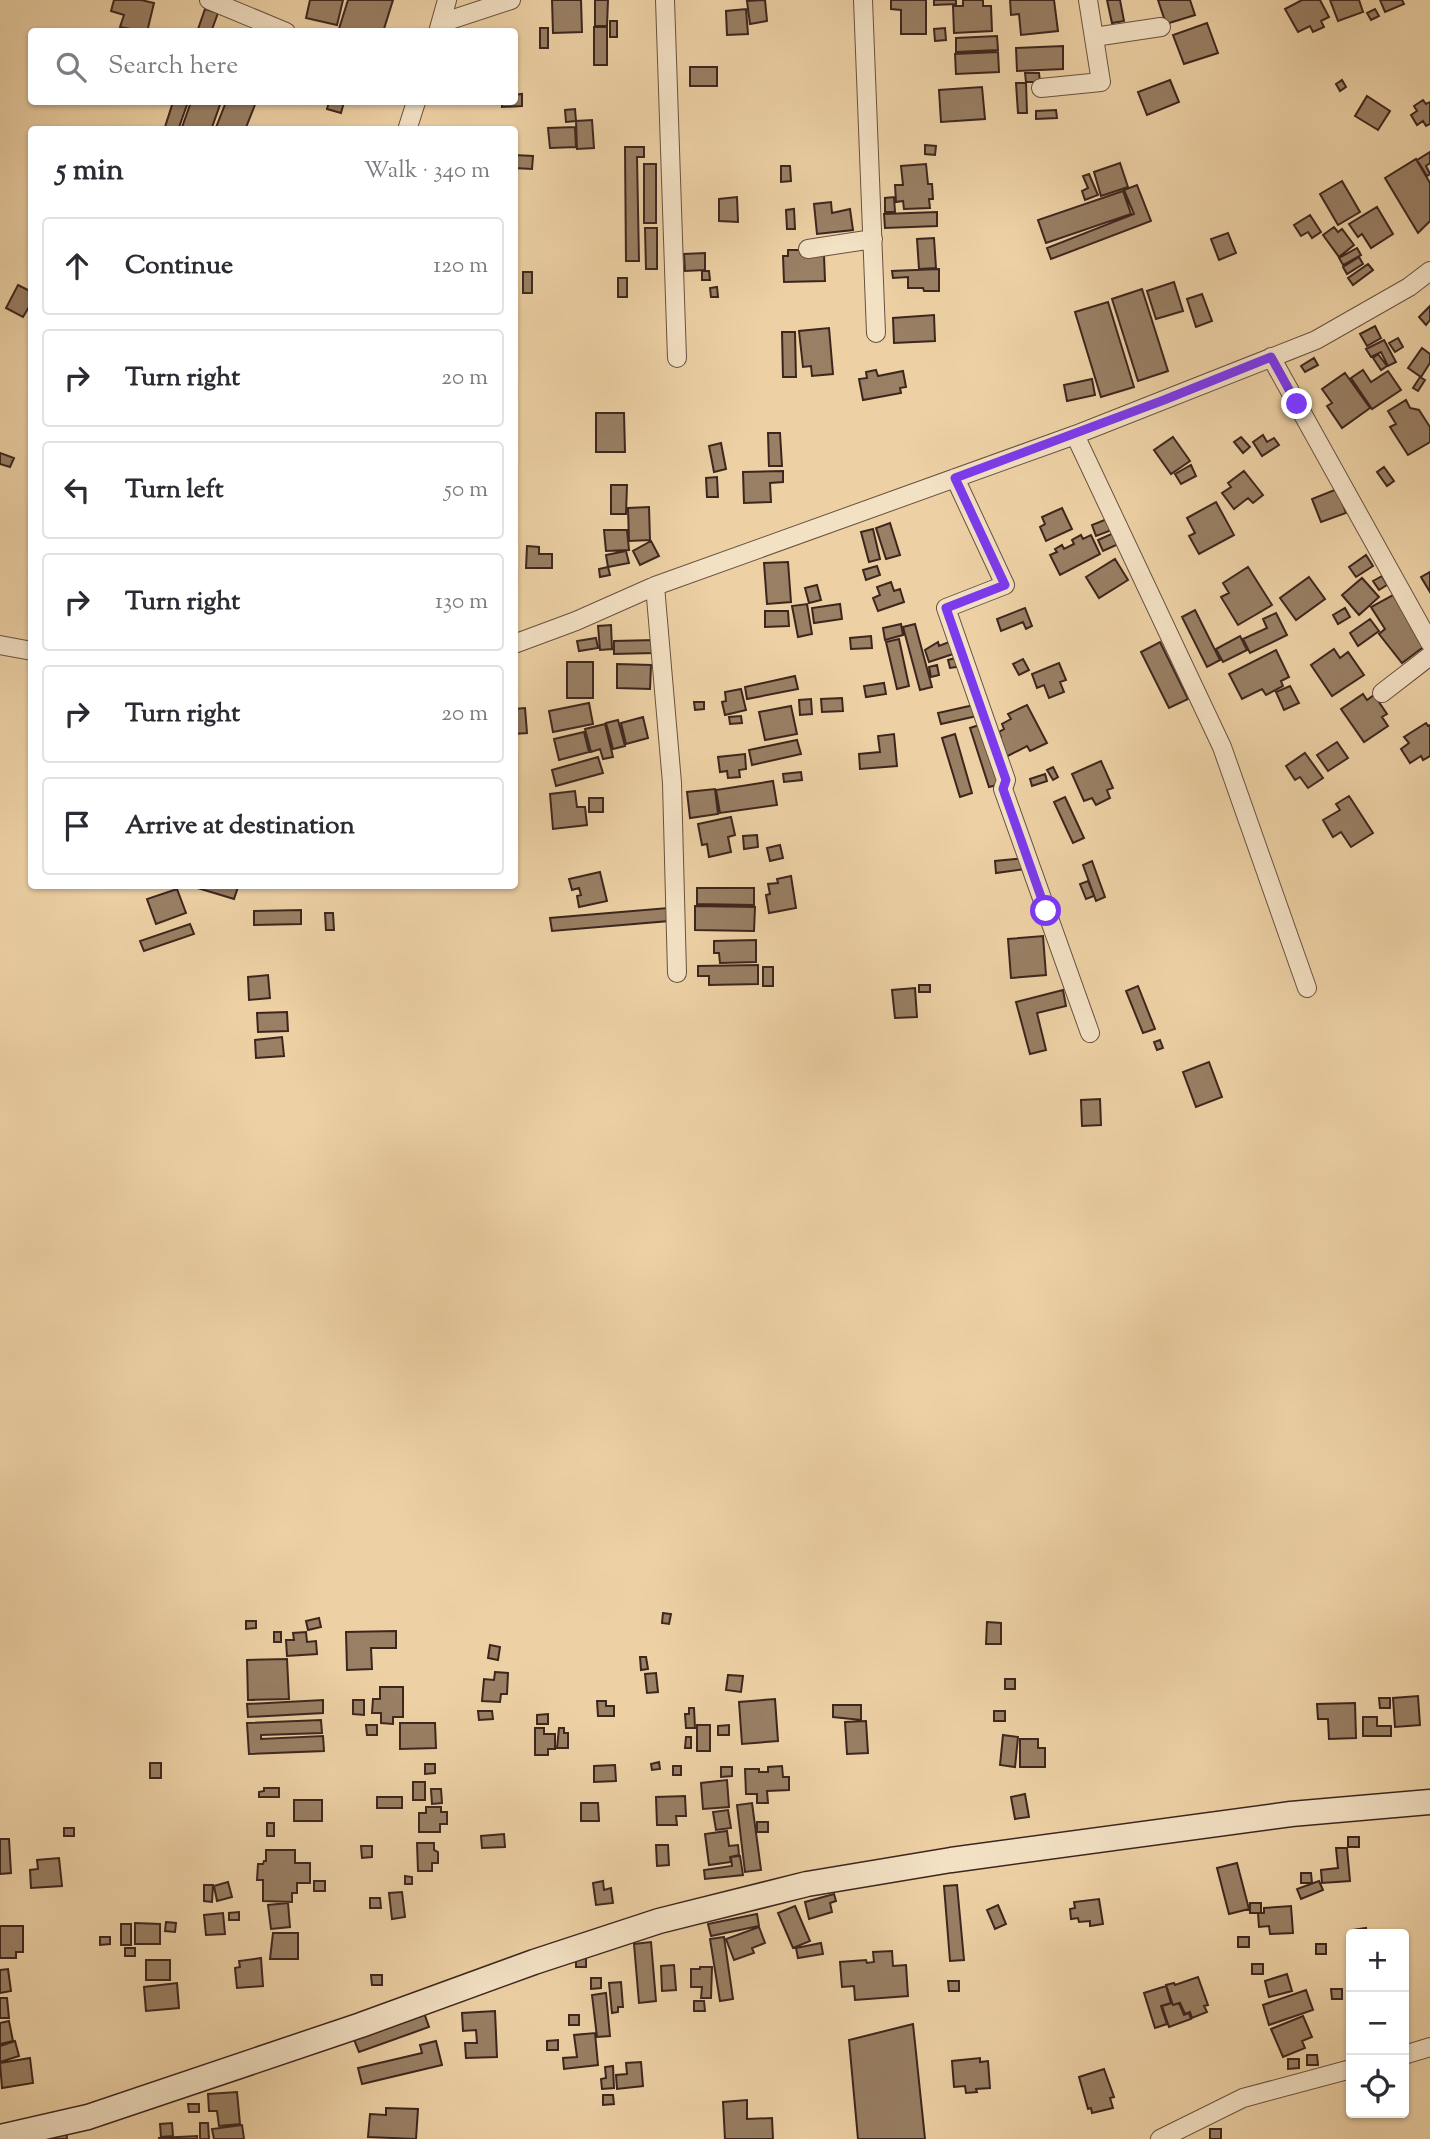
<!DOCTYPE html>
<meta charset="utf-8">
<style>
:root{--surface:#fff;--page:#f2f2f3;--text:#2b2b33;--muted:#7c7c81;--line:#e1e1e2}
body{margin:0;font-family:"Sorts Mill Goudy",serif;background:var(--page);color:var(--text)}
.controls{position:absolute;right:21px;bottom:21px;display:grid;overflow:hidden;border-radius:7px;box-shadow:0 2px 5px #0004}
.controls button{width:63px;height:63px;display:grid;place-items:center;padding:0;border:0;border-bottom:2px solid var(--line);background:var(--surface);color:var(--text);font:35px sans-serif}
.stop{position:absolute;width:21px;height:21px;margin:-16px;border:5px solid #7c3aed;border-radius:50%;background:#fff}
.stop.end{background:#7c3aed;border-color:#fff;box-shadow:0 2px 7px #0008}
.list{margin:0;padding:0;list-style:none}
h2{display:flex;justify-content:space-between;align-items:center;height:91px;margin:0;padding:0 28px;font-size:30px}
h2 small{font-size:23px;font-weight:400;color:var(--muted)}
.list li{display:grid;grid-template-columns:46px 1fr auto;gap:21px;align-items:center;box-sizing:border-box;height:98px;margin:0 14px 14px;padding:0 14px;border:2px solid var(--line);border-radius:7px}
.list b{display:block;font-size:26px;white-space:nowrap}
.list em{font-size:23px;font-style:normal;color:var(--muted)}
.icon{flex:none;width:38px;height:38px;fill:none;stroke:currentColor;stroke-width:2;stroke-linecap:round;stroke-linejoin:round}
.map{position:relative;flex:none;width:1430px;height:2139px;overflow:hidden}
.search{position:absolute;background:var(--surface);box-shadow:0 2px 5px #0004;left:28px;top:28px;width:490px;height:77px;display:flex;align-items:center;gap:18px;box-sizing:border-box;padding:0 24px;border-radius:7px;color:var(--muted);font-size:26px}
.panel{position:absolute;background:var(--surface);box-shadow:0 2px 5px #0004;left:28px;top:126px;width:490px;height:763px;border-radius:7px}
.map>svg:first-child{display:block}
.building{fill:#997f64;stroke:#3d261e;stroke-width:2}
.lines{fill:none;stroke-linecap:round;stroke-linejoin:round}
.street-casing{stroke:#695140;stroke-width:20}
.secondary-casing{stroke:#3d261e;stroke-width:27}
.street{stroke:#f3e1c4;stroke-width:18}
.secondary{stroke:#f3e1c4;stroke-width:24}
.route{stroke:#7c3aed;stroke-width:9}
</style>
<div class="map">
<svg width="1430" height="2139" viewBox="0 0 1430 2139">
<rect width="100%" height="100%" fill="#edd1a5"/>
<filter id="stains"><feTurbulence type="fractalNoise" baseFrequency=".00286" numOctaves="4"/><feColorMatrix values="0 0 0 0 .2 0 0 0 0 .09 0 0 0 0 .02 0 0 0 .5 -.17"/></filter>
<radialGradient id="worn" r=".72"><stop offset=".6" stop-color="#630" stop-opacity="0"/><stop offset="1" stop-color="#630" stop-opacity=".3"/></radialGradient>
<path class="building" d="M 114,0 L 141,0 L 154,3 L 147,32 L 120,27 L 124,15 L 111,11 Z
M 310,0 L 343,0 L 337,25 L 306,18 Z
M 348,0 L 393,0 L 383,32 L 338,32 Z
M 552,0 L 581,0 L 582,32 L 553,33 Z
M 595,0 L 608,0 L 607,26 L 595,26 Z
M 765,0 L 767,21 L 750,24 L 747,1 Z
M 891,0 L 926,0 L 926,34 L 901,34 L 901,10 L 891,9 Z
M 934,0 L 956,0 L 956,4 L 934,5 Z
M 963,0 L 983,0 L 983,6 L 991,6 L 992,31 L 954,33 L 953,6 L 963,6 Z
M 1010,0 L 1054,0 L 1058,31 L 1021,35 L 1019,14 L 1011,15 Z
M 1107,0 L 1120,0 L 1124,21 L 1112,23 Z
M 1158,0 L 1190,0 L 1195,15 L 1166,24 Z
M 1302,0 L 1320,0 L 1329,17 L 1321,21 L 1324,27 L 1313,32 L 1310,26 L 1298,32 L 1285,9 Z
M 1330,0 L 1359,0 L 1363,12 L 1338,21 Z
M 1380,0 L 1402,0 L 1404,4 L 1385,12 Z
M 205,9 L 218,13 L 211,32 L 197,32 Z
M 746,9 L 748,34 L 727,35 L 726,11 Z
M 1375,9 L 1379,16 L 1371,20 L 1367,13 Z
M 610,21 L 617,21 L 617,37 L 610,37 Z
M 1207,23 L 1218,53 L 1184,64 L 1173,35 Z
M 594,27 L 607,27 L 607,65 L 594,65 Z
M 540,28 L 548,28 L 548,48 L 540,48 Z
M 945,28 L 946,40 L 935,41 L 934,29 Z
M 997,36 L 998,50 L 956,52 L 956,38 Z
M 1063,46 L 1063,69 L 1017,71 L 1016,48 Z
M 998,52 L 999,72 L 956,74 L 955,54 Z
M 690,67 L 717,67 L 717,86 L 690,86 Z
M 1025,73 L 1039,73 L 1040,82 L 1026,82 Z
M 1170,80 L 1179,102 L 1147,115 L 1138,92 Z
M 1342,80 L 1346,87 L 1340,91 L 1336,84 Z
M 1016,83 L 1026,83 L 1027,113 L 1018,113 Z
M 982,87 L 985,119 L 941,122 L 939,90 Z
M 522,94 L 522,106 L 502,107 L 502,102 L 514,102 L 514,95 Z
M 1367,96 L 1390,111 L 1378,130 L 1355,116 Z
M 1423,100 L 1426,104 L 1430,102 L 1430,124 L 1426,126 L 1423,121 L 1417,125 L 1411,115 L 1417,111 L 1414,106 Z
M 173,102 L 188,102 L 178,130 L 164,130 Z
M 191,102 L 221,102 L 211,130 L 181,130 Z
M 226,102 L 256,102 L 245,130 L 215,130 Z
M 329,102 L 344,102 L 341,113 L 327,109 Z
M 575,109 L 576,121 L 566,122 L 565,110 Z
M 1056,110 L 1057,118 L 1036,119 L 1036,111 Z
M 592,120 L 594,148 L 577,149 L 576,121 Z
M 575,127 L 576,147 L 550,148 L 548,128 Z
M 925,145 L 936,146 L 935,155 L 925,154 Z
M 625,147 L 644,147 L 644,157 L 637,157 L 639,261 L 626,261 Z
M 1430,152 L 1430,163 L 1426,166 L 1430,174 L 1427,176 L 1417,160 Z
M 514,155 L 533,156 L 532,169 L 514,168 Z
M 1416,159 L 1430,183 L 1430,221 L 1418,233 L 1385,178 Z
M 1120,163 L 1128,187 L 1101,196 L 1094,172 Z
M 644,164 L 656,164 L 656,223 L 644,223 Z
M 926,164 L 928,184 L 932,184 L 933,199 L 929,199 L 930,208 L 904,209 L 903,201 L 896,202 L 895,185 L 903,185 L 901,166 Z
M 781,166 L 790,166 L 791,181 L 781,182 Z
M 1089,174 L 1098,195 L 1085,200 L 1082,191 L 1088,188 L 1083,176 Z
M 1342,181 L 1360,212 L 1338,225 L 1320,194 Z
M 1137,185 L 1151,221 L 1051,259 L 1047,248 L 1134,214 L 1124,190 Z
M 1123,191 L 1131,214 L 1046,243 L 1038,220 Z
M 737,197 L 738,222 L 719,221 L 719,199 Z
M 894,197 L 895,212 L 885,212 L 885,198 Z
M 831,202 L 832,213 L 850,209 L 853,230 L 817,234 L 814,204 Z
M 1377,207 L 1393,234 L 1371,248 L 1362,234 L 1358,237 L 1349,224 Z
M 794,209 L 795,229 L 787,229 L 786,210 Z
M 937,212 L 937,226 L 885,228 L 884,214 Z
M 1310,215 L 1321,232 L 1312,238 L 1308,232 L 1301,236 L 1294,225 Z
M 1334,227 L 1338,232 L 1342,229 L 1354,245 L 1339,257 L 1323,235 Z
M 645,228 L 657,228 L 657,269 L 646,269 Z
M 1228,233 L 1236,253 L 1219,260 L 1211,239 Z
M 934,238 L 936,268 L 919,269 L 917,239 Z
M 1357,248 L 1361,255 L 1343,265 L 1339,258 Z
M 788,250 L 803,250 L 824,255 L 825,281 L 784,282 L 783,256 L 788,256 Z
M 705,253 L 705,270 L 685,271 L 684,254 Z
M 1359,257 L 1363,264 L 1347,274 L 1343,267 Z
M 1368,264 L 1373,270 L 1353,285 L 1348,278 Z
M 939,269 L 939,291 L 924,291 L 923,288 L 908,288 L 908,277 L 893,278 L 892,271 Z
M 702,271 L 709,271 L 710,280 L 702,280 Z
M 523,272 L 532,272 L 532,293 L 523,293 Z
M 618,278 L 627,278 L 627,297 L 618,297 Z
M 1174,282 L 1183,311 L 1156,319 L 1147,291 Z
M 18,285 L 32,292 L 32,302 L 23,317 L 6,308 Z
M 717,287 L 718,297 L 711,297 L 710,288 Z
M 1142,289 L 1168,371 L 1138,381 L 1112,299 Z
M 1202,294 L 1212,321 L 1196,327 L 1187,299 Z
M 1108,302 L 1134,387 L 1101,397 L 1075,312 Z
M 1430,306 L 1430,320 L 1426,325 L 1419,317 Z
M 934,315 L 935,341 L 894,343 L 893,318 Z
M 1375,326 L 1381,338 L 1367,346 L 1360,334 Z
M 829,328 L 833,374 L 812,376 L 811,366 L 803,367 L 799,331 Z
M 782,332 L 795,332 L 796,377 L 783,377 Z
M 1398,338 L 1403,347 L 1395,352 L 1389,343 Z
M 1384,340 L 1396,362 L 1388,366 L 1381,352 L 1371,357 L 1366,349 Z
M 1422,348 L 1430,354 L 1430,363 L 1421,377 L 1408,368 Z
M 1378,354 L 1387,366 L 1381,370 L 1373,358 Z
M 1314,358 L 1318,365 L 1305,372 L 1301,366 Z
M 876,370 L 878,376 L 903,371 L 906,387 L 900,388 L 901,393 L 863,400 L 859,379 L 867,378 L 866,372 Z
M 1363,370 L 1371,382 L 1388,371 L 1401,390 L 1372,409 L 1351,378 Z
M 1345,373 L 1370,408 L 1342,428 L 1327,406 L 1332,403 L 1322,389 Z
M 1420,377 L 1425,380 L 1418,391 L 1413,388 Z
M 1092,379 L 1095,395 L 1067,401 L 1064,385 Z
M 1406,400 L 1410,408 L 1419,410 L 1430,427 L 1430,442 L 1408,455 L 1390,427 L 1396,424 L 1388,411 Z
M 596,413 L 624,413 L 625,452 L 596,452 Z
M 768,433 L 780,433 L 782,466 L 769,466 Z
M 1263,435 L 1267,442 L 1274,438 L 1279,445 L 1262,456 L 1253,442 Z
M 1173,437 L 1190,461 L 1171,474 L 1154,450 Z
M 1241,437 L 1250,447 L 1243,453 L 1234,442 Z
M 721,443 L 726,469 L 714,472 L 709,446 Z
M 0,453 L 14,458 L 10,467 L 0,464 Z
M 1191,465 L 1196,476 L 1181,484 L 1175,474 Z
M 1384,467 L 1394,481 L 1387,486 L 1377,472 Z
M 783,471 L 783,482 L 770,483 L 771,502 L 744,503 L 743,472 Z
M 1244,471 L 1263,495 L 1253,503 L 1248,498 L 1234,509 L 1222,493 L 1231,487 L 1228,483 Z
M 717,477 L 718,497 L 707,497 L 706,478 Z
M 611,485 L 627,485 L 626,514 L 611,514 Z
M 1337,489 L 1346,513 L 1321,522 L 1312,499 Z
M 1216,502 L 1234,535 L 1199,554 L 1189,536 L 1195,533 L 1187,518 Z
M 649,507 L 650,540 L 629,541 L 628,508 Z
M 1062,508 L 1072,529 L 1046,541 L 1040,527 L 1045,524 L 1042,517 Z
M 1112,517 L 1117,528 L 1096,536 L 1092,525 Z
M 890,523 L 900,555 L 886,559 L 876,528 Z
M 873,529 L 880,559 L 869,562 L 861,532 Z
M 604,530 L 627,530 L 629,550 L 606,551 Z
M 1118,531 L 1123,542 L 1103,551 L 1098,540 Z
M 1081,535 L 1083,539 L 1091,535 L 1100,554 L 1060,575 L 1050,555 L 1057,552 L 1055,549 L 1062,545 L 1064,549 L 1074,544 L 1072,540 Z
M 651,541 L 659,556 L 640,565 L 633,551 Z
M 527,546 L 539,547 L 539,554 L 552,554 L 552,568 L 526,568 Z
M 626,551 L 629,563 L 608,567 L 606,555 Z
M 1366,555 L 1373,566 L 1356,577 L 1349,567 Z
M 1115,559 L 1128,580 L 1099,598 L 1086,577 Z
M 788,562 L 791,602 L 767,604 L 764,563 Z
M 877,566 L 880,575 L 866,580 L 863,570 Z
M 608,567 L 610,575 L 600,577 L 599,569 Z
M 1248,567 L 1272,605 L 1238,625 L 1221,597 L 1229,593 L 1223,583 Z
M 1430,572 L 1430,592 L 1421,577 Z
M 1382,576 L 1387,585 L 1379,590 L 1373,581 Z
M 1309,577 L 1325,599 L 1296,620 L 1280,598 Z
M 1362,578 L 1379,597 L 1359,615 L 1342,595 Z
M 891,582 L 894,591 L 900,589 L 904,602 L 878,611 L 873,598 L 880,595 L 877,587 Z
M 817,585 L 821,600 L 809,603 L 805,588 Z
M 1393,595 L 1426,645 L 1402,663 L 1379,634 L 1385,629 L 1371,607 Z
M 807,604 L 812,634 L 798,637 L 792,606 Z
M 840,604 L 842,619 L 814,623 L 812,608 Z
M 1025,608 L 1032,626 L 1026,629 L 1023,622 L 1001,631 L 997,619 Z
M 1345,608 L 1350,617 L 1338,624 L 1333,615 Z
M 1195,610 L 1220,660 L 1207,667 L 1182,617 Z
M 765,611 L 788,611 L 789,626 L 765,627 Z
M 1276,613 L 1287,635 L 1250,653 L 1243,639 L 1267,628 L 1263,619 Z
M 1370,619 L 1379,631 L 1358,646 L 1350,633 Z
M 901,624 L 903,635 L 885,640 L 883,628 Z
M 915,624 L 932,687 L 920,690 L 903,627 Z
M 611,625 L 612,649 L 600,650 L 598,626 Z
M 871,636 L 872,648 L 851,649 L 850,638 Z
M 1240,636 L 1247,650 L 1223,662 L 1216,649 Z
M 596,638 L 598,648 L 579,651 L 577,641 Z
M 899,639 L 909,686 L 897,689 L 886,642 Z
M 655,640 L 655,653 L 614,654 L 614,641 Z
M 938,642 L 939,646 L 949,642 L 953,654 L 929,662 L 925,650 Z
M 1160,642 L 1188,699 L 1169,708 L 1141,652 Z
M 1334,649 L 1340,658 L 1348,652 L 1364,675 L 1332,696 L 1311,665 Z
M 1276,650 L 1289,677 L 1281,681 L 1283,686 L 1266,695 L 1262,689 L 1242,699 L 1229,674 Z
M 955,658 L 957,667 L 950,668 L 948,660 Z
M 1023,659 L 1029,670 L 1019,675 L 1013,664 Z
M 567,662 L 593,662 L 593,698 L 567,698 Z
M 1059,663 L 1066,680 L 1060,682 L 1064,692 L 1049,698 L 1044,685 L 1037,688 L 1032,674 Z
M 617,664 L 651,665 L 650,689 L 617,688 Z
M 937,665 L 939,675 L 931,677 L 929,667 Z
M 795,676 L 798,689 L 747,699 L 745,687 Z
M 884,683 L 886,694 L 866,697 L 864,686 Z
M 1290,686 L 1299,703 L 1284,710 L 1276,692 Z
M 741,689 L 746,710 L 725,715 L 722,702 L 726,701 L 725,692 Z
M 1363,694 L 1367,700 L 1374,695 L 1387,714 L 1382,717 L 1388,726 L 1364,742 L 1341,709 Z
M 842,698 L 843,711 L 822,712 L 821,699 Z
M 811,699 L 812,714 L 800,715 L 799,700 Z
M 694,702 L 704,702 L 704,709 L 695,710 Z
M 589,703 L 593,724 L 553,732 L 549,711 Z
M 974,705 L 977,716 L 941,724 L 938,713 Z
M 1027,705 L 1047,743 L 1030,751 L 1027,746 L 1006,757 L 997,739 L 1001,737 L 999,732 L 1004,729 L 1002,724 L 1011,719 L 1008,714 Z
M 791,706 L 797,734 L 765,740 L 759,712 Z
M 525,708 L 527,733 L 514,734 L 514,709 Z
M 741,716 L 742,723 L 730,724 L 729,717 Z
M 643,717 L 648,738 L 626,744 L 621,723 Z
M 618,720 L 625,746 L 613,749 L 606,723 Z
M 1426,723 L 1428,726 L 1430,725 L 1430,756 L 1423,760 L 1421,756 L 1410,763 L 1401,749 L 1409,743 L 1404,737 Z
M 605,724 L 613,757 L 603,759 L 600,749 L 591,752 L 585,729 Z
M 982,724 L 1001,784 L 989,787 L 970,728 Z
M 584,732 L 589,752 L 559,760 L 554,739 Z
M 894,734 L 897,766 L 860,769 L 859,754 L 880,752 L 878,736 Z
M 955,734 L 972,793 L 960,797 L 942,738 Z
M 797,740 L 801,754 L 752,765 L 749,750 Z
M 1337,742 L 1348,758 L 1328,771 L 1317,755 Z
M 1305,753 L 1323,778 L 1308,788 L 1300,777 L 1295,780 L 1286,766 Z
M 745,754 L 746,769 L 739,770 L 740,777 L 728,778 L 727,771 L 720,772 L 718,757 Z
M 598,757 L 603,773 L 556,786 L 552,770 Z
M 1101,761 L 1113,788 L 1107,790 L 1110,798 L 1096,805 L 1092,798 L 1084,801 L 1072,774 Z
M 1053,767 L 1058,777 L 1053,780 L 1047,770 Z
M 801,772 L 802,780 L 784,782 L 783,774 Z
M 1045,774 L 1047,781 L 1032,786 L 1030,779 Z
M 773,781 L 777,805 L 720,813 L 716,790 Z
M 715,789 L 718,814 L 690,818 L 687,792 Z
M 575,791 L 577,807 L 585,807 L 587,825 L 553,829 L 550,794 Z
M 1349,796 L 1373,833 L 1351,847 L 1341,832 L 1333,837 L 1323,820 L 1340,810 L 1336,804 Z
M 1065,797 L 1084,838 L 1073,843 L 1054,802 Z
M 589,798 L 603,798 L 603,812 L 589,812 Z
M 731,817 L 735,835 L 728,837 L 731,852 L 709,857 L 707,844 L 702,845 L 698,824 Z
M 757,835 L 758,847 L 744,849 L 743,836 Z
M 780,845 L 783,858 L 770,861 L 767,848 Z
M 1025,858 L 1026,869 L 996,873 L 995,861 Z
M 1092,861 L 1105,897 L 1096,901 L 1083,865 Z
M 600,872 L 607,901 L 579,907 L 577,896 L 581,895 L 579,888 L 572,890 L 569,879 Z
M 791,876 L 796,908 L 769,913 L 766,895 L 770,894 L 768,884 L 778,883 L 777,879 Z
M 1088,881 L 1094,896 L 1086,899 L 1080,884 Z
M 191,886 L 234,886 L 238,887 L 234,899 Z
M 697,888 L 754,888 L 754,905 L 697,904 Z
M 177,889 L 186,913 L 156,924 L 147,899 Z
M 695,906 L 755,907 L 754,931 L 695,930 Z
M 668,908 L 669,921 L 552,931 L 550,918 Z
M 301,910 L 301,924 L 254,925 L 254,911 Z
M 325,913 L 333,913 L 334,930 L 326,930 Z
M 190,924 L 194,934 L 144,951 L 140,941 Z
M 1043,936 L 1046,975 L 1011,978 L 1008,939 Z
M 756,940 L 756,962 L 720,963 L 719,953 L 714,953 L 714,941 Z
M 758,965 L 758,984 L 709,985 L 709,976 L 698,976 L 698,966 Z
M 763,967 L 773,967 L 773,986 L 763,986 Z
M 268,975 L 270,998 L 249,1000 L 248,977 Z
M 919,985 L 930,985 L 930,992 L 919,992 Z
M 1138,986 L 1155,1029 L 1143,1033 L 1126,991 Z
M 915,988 L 917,1017 L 895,1018 L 892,990 Z
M 1063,990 L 1066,1006 L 1037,1013 L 1046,1050 L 1030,1054 L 1016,1002 Z
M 287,1012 L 288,1031 L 258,1032 L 257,1013 Z
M 282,1037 L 284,1056 L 256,1058 L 255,1040 Z
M 1160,1040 L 1163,1048 L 1157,1050 L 1154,1042 Z
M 1209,1062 L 1222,1097 L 1196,1107 L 1183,1072 Z
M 1100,1099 L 1101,1125 L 1082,1126 L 1081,1100 Z
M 663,1613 L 671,1614 L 669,1624 L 662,1623 Z
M 319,1618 L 321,1627 L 308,1630 L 306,1621 Z
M 246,1621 L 256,1621 L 256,1628 L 246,1629 Z
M 987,1622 L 1001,1623 L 1001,1644 L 986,1644 Z
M 396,1631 L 396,1648 L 371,1648 L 372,1669 L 347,1670 L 346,1632 Z
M 274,1632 L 281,1632 L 281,1642 L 274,1642 Z
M 306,1632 L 307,1642 L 316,1641 L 317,1654 L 287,1656 L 286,1640 L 294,1640 L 293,1633 Z
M 490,1645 L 500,1647 L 498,1660 L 488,1658 Z
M 640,1657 L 646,1657 L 648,1669 L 641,1670 Z
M 287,1659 L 289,1699 L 248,1700 L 247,1660 Z
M 495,1672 L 508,1673 L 507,1694 L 501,1694 L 500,1702 L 482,1701 L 484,1679 L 494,1680 Z
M 656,1673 L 658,1692 L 647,1693 L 645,1674 Z
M 728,1675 L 743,1676 L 741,1692 L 726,1690 Z
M 1005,1679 L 1015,1679 L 1015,1689 L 1005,1689 Z
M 380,1687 L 403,1687 L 403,1717 L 393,1717 L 393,1724 L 381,1723 L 381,1713 L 372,1713 L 373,1699 L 380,1699 Z
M 1418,1696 L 1420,1725 L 1395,1727 L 1393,1698 Z
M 1379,1698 L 1390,1698 L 1390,1708 L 1380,1708 Z
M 775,1699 L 778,1741 L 742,1744 L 739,1702 Z
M 323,1700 L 323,1713 L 248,1717 L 247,1704 Z
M 353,1700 L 364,1700 L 364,1715 L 353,1714 Z
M 597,1701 L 606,1701 L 606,1706 L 614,1706 L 614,1716 L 598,1716 Z
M 1355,1703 L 1356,1738 L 1329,1739 L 1328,1719 L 1318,1719 L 1317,1704 Z
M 833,1705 L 861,1705 L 861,1720 L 833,1717 Z
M 689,1708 L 694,1708 L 695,1728 L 686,1728 L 685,1714 L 689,1714 Z
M 478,1711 L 492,1711 L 493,1719 L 479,1720 Z
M 994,1711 L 1005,1711 L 1005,1721 L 994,1721 Z
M 548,1714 L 548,1724 L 537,1724 L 537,1715 Z
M 1363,1717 L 1377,1717 L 1377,1726 L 1391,1726 L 1391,1736 L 1363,1736 Z
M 321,1720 L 322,1733 L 261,1735 L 261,1739 L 323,1736 L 324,1751 L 249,1754 L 247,1723 Z
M 866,1721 L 868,1753 L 847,1754 L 845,1722 Z
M 400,1723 L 435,1723 L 436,1748 L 400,1749 Z
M 366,1725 L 377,1725 L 377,1735 L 367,1735 Z
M 697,1725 L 710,1725 L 710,1751 L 697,1751 Z
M 729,1725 L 729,1735 L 718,1735 L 718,1726 Z
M 535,1728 L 544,1728 L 544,1734 L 555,1734 L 555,1749 L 548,1749 L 548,1755 L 535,1755 Z
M 559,1728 L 564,1728 L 564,1733 L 568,1733 L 568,1748 L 557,1748 Z
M 1003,1735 L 1018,1737 L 1015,1767 L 1000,1765 Z
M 686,1737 L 691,1737 L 691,1748 L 685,1748 Z
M 1020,1739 L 1038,1739 L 1038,1748 L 1045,1748 L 1045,1767 L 1020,1767 Z
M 659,1762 L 660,1769 L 652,1770 L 651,1764 Z
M 150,1763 L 161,1763 L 161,1778 L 150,1778 Z
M 425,1764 L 435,1764 L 435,1773 L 425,1774 Z
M 615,1765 L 616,1781 L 594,1782 L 594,1766 Z
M 673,1766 L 681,1766 L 681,1775 L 673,1775 Z
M 782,1766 L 783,1777 L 789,1777 L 789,1790 L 767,1791 L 768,1803 L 757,1803 L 757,1794 L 746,1794 L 745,1769 L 759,1769 L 759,1772 L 768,1772 L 768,1767 Z
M 721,1767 L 732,1767 L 732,1776 L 721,1777 Z
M 727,1780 L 729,1807 L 703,1809 L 701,1783 Z
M 413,1782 L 425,1782 L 425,1800 L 413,1800 Z
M 264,1788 L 279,1788 L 279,1797 L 259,1797 L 259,1792 L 264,1791 Z
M 431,1789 L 441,1789 L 442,1803 L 432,1804 Z
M 1025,1794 L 1029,1817 L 1015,1819 L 1011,1797 Z
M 685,1796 L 686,1816 L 676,1816 L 677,1825 L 657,1825 L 656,1797 Z
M 377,1797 L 402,1797 L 402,1808 L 377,1808 Z
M 294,1800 L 322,1800 L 322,1821 L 294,1821 Z
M 581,1803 L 598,1803 L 599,1821 L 581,1821 Z
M 752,1803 L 761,1870 L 745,1872 L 737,1805 Z
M 426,1807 L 441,1807 L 441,1812 L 447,1812 L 447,1824 L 440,1824 L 440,1832 L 419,1832 L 419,1813 L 426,1813 Z
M 728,1810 L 731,1828 L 716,1830 L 713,1812 Z
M 757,1822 L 768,1822 L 768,1832 L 757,1832 Z
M 267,1823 L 274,1823 L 274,1836 L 267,1836 Z
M 64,1828 L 74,1828 L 74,1836 L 64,1836 Z
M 727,1831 L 729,1846 L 738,1845 L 739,1855 L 730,1857 L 731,1862 L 709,1865 L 705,1834 Z
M 504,1834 L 505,1847 L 482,1848 L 481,1836 Z
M 1348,1837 L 1359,1837 L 1359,1847 L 1348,1847 Z
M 0,1839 L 9,1839 L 11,1873 L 0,1874 Z
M 417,1843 L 434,1843 L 434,1850 L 438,1852 L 438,1863 L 432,1863 L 432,1871 L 418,1871 Z
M 656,1845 L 668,1845 L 669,1865 L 657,1866 Z
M 361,1846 L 372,1846 L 372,1857 L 362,1858 Z
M 1336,1848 L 1347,1848 L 1350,1881 L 1322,1883 L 1321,1870 L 1338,1868 Z
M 266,1850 L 295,1850 L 295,1863 L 310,1863 L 310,1883 L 297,1883 L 297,1893 L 292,1893 L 292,1902 L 263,1901 L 263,1880 L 257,1880 L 258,1864 L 263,1864 L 264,1861 L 266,1861 Z
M 740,1856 L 743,1875 L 705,1879 L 704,1870 L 732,1866 L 731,1857 Z
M 59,1858 L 62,1886 L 31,1888 L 30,1870 L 38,1869 L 37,1860 Z
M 1237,1863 L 1249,1909 L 1229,1914 L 1217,1868 Z
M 1301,1873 L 1311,1873 L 1312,1883 L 1301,1883 Z
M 405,1876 L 412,1877 L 412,1884 L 405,1884 Z
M 314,1881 L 325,1881 L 325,1891 L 314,1891 Z
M 603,1881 L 604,1890 L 611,1888 L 613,1903 L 596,1905 L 593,1883 Z
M 1319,1881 L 1323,1890 L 1301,1899 L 1297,1889 Z
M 228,1882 L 232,1897 L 217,1901 L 214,1886 Z
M 204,1885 L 213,1885 L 212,1902 L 204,1901 Z
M 957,1885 L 964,1960 L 950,1961 L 944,1886 Z
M 402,1892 L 405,1917 L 392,1919 L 389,1893 Z
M 834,1894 L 836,1901 L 830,1903 L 832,1912 L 809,1919 L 805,1902 Z
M 370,1898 L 380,1898 L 381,1908 L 370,1908 Z
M 1099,1899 L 1103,1924 L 1090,1926 L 1090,1921 L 1079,1922 L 1078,1918 L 1071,1919 L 1070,1909 L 1075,1908 L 1074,1902 Z
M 288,1903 L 290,1927 L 271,1929 L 268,1905 Z
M 1250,1903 L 1261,1903 L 1261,1913 L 1250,1913 Z
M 998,1905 L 1006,1924 L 995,1929 L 987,1910 Z
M 795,1906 L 810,1941 L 793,1948 L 778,1913 Z
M 1291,1906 L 1293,1933 L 1270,1934 L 1269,1926 L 1259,1927 L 1258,1913 L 1264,1913 L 1264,1908 Z
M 239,1912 L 239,1920 L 229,1920 L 229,1913 Z
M 223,1913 L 225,1934 L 206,1935 L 204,1915 Z
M 757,1914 L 759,1926 L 711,1936 L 708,1924 Z
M 166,1922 L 176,1923 L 175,1932 L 165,1931 Z
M 135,1923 L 160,1924 L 160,1944 L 135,1944 Z
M 121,1924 L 131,1924 L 131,1945 L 121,1945 Z
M 0,1926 L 23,1926 L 23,1952 L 16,1952 L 16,1958 L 0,1958 Z
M 759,1927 L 765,1943 L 752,1948 L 754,1953 L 734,1960 L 726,1939 Z
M 1366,1928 L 1367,1934 L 1352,1934 L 1352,1930 Z
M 273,1933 L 298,1933 L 298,1959 L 270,1959 Z
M 100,1937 L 110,1937 L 110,1944 L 100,1945 Z
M 724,1937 L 733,1999 L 720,2001 L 710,1939 Z
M 1238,1937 L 1249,1937 L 1249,1947 L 1238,1947 Z
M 651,1942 L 656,2001 L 639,2003 L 634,1944 Z
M 821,1943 L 823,1954 L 798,1958 L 796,1948 Z
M 1316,1944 L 1326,1944 L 1326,1954 L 1316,1954 Z
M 125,1948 L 135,1948 L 135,1956 L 125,1956 Z
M 892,1951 L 893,1966 L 906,1965 L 908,1996 L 855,2000 L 854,1986 L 842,1987 L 840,1962 L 866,1960 L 867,1963 L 874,1962 L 873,1952 Z
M 576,1957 L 586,1957 L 586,1967 L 576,1967 Z
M 261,1958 L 263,1986 L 237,1988 L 235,1968 L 240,1967 L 239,1961 Z
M 146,1960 L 170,1960 L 170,1980 L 146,1980 Z
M 1252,1964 L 1263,1964 L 1263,1974 L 1252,1974 Z
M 674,1965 L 676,1990 L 662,1991 L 661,1966 Z
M 700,1967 L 712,1967 L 711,1998 L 701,1998 L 702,1987 L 691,1987 L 691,1969 L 700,1969 Z
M 8,1969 L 11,1991 L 0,1993 L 0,1970 Z
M 1287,1974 L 1292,1991 L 1269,1997 L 1265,1981 Z
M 371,1975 L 382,1975 L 382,1985 L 372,1985 Z
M 1198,1977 L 1208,2005 L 1204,2006 L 1207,2012 L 1192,2018 L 1190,2012 L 1185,2014 L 1180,2003 L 1173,2005 L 1166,1985 L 1174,1983 L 1175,1985 Z
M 591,1978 L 601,1978 L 601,1988 L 591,1989 Z
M 948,1981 L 959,1981 L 959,1991 L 949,1991 Z
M 621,1982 L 623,2007 L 618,2007 L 618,2012 L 612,2013 L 609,1983 Z
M 177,1983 L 179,2008 L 146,2011 L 144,1987 Z
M 1166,1986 L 1171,2003 L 1161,2006 L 1167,2024 L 1155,2028 L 1144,1993 Z
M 1331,1989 L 1342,1989 L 1342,1999 L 1332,1999 Z
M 1306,1990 L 1313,2010 L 1269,2025 L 1263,2005 Z
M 606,1993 L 610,2036 L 597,2037 L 592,1995 Z
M 0,1998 L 7,1998 L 9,2018 L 0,2018 Z
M 694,2001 L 704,2001 L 705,2011 L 694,2011 Z
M 1172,2003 L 1173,2005 L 1179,2003 L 1184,2015 L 1189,2013 L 1191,2019 L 1169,2027 L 1162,2006 Z
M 422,2007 L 429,2027 L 359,2052 L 351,2032 Z
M 495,2011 L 497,2057 L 466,2058 L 465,2043 L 477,2043 L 476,2030 L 463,2031 L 462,2013 Z
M 569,2015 L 579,2015 L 579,2025 L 569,2025 Z
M 1303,2016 L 1312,2037 L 1302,2041 L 1305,2048 L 1283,2057 L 1271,2029 Z
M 9,2021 L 13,2041 L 0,2044 L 0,2023 Z
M 913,2024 L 925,2139 L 858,2139 L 849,2040 Z
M 595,2033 L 598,2065 L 564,2069 L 563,2058 L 577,2057 L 574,2035 Z
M 558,2040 L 558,2050 L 547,2050 L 547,2041 Z
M 15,2041 L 19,2056 L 0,2062 L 0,2046 Z
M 436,2041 L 442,2065 L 362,2084 L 358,2068 L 422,2053 L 420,2045 Z
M 1307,2055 L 1317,2055 L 1318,2065 L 1307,2065 Z
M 30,2058 L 33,2083 L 2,2088 L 0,2063 Z
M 980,2058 L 980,2062 L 988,2061 L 990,2088 L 976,2089 L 977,2092 L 966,2093 L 965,2086 L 954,2087 L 952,2061 Z
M 1288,2059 L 1299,2059 L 1299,2068 L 1288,2069 Z
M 641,2062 L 643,2086 L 617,2089 L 616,2075 L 627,2074 L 626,2063 Z
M 613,2066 L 614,2088 L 602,2089 L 601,2079 L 606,2078 L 605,2067 Z
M 1104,2069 L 1114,2097 L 1110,2098 L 1113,2108 L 1092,2113 L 1091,2108 L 1088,2109 L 1079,2077 Z
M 237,2092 L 240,2124 L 219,2126 L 217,2111 L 209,2111 L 208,2094 Z
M 603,2095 L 613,2095 L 614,2104 L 603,2105 Z
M 747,2100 L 747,2119 L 772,2118 L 773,2139 L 725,2139 L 723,2102 Z
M 188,2104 L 199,2104 L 199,2112 L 189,2112 Z
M 386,2108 L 418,2109 L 416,2139 L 368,2137 L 370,2114 L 386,2115 Z
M 172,2123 L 173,2136 L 161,2137 L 160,2124 Z
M 200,2123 L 208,2123 L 209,2139 L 200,2139 Z
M 242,2125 L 244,2139 L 214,2139 L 212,2129 Z
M 66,2128 L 67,2139 L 47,2139 L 47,2129 Z
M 1210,2129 L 1221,2129 L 1221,2139 L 1210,2139 Z
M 197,2136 L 197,2139 L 159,2139 L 159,2138 Z"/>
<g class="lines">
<g class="street-casing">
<path id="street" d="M 209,0 L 286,32
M 665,0 L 677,358
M 863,0 L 876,333
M 441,23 L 511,0
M 438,32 L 447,0
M 1094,37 L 1161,27
M 1041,88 L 1101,82 L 1088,0
M 407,130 L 416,102
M 808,249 L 873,239
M 1271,357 L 1430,643
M 1075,435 L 1222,747 L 1307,988
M 955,478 L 1005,585 L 946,608 L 1006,780 L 1003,789 L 1090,1033
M 655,586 L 672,783 L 677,973
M 514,644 L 576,621 L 655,586 L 1075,435 L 1316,340 L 1409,287 L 1430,271
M 0,645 L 32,651
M 1382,693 L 1430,656
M 1404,2055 L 1430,2047
M 1160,2139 L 1243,2098 L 1351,2069"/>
</g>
<g class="secondary-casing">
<path id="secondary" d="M 0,2137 L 88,2117 L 361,2025 L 534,1962 L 659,1921 L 807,1884 L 951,1860 L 1291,1814 L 1430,1802"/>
</g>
<use href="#street" class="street"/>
<use href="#secondary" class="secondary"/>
</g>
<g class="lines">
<path class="route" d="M 1046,911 L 1003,789 L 1006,780 L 946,608 L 1005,585 L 955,478 L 1164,400 L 1271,357 L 1297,404"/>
</g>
<rect width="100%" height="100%" filter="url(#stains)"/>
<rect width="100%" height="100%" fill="url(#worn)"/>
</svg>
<div class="controls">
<button>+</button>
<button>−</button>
<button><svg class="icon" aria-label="locate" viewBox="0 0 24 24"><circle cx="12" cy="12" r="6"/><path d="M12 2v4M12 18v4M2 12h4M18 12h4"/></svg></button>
</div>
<div class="stop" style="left:1046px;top:911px"></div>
<div class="stop end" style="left:1297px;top:404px"></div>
<div class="search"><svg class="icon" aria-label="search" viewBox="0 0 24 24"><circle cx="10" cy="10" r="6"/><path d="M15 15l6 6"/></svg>Search here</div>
<section class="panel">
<h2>5 min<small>Walk · 340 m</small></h2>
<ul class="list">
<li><svg class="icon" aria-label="ahead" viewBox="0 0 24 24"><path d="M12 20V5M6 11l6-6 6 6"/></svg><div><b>Continue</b></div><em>120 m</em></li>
<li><svg class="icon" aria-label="right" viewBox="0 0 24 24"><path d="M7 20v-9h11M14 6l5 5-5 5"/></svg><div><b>Turn right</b></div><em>20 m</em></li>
<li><svg class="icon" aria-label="left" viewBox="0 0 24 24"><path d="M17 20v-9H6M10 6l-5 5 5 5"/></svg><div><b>Turn left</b></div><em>50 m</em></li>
<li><svg class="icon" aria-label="right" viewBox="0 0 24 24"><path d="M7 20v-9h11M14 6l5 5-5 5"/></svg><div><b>Turn right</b></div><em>130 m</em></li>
<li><svg class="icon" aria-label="right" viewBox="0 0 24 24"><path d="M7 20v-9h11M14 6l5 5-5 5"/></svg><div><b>Turn right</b></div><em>20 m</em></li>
<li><svg class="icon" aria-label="arrive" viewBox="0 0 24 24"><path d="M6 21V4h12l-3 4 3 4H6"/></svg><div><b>Arrive at destination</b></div></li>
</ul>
</section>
</div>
